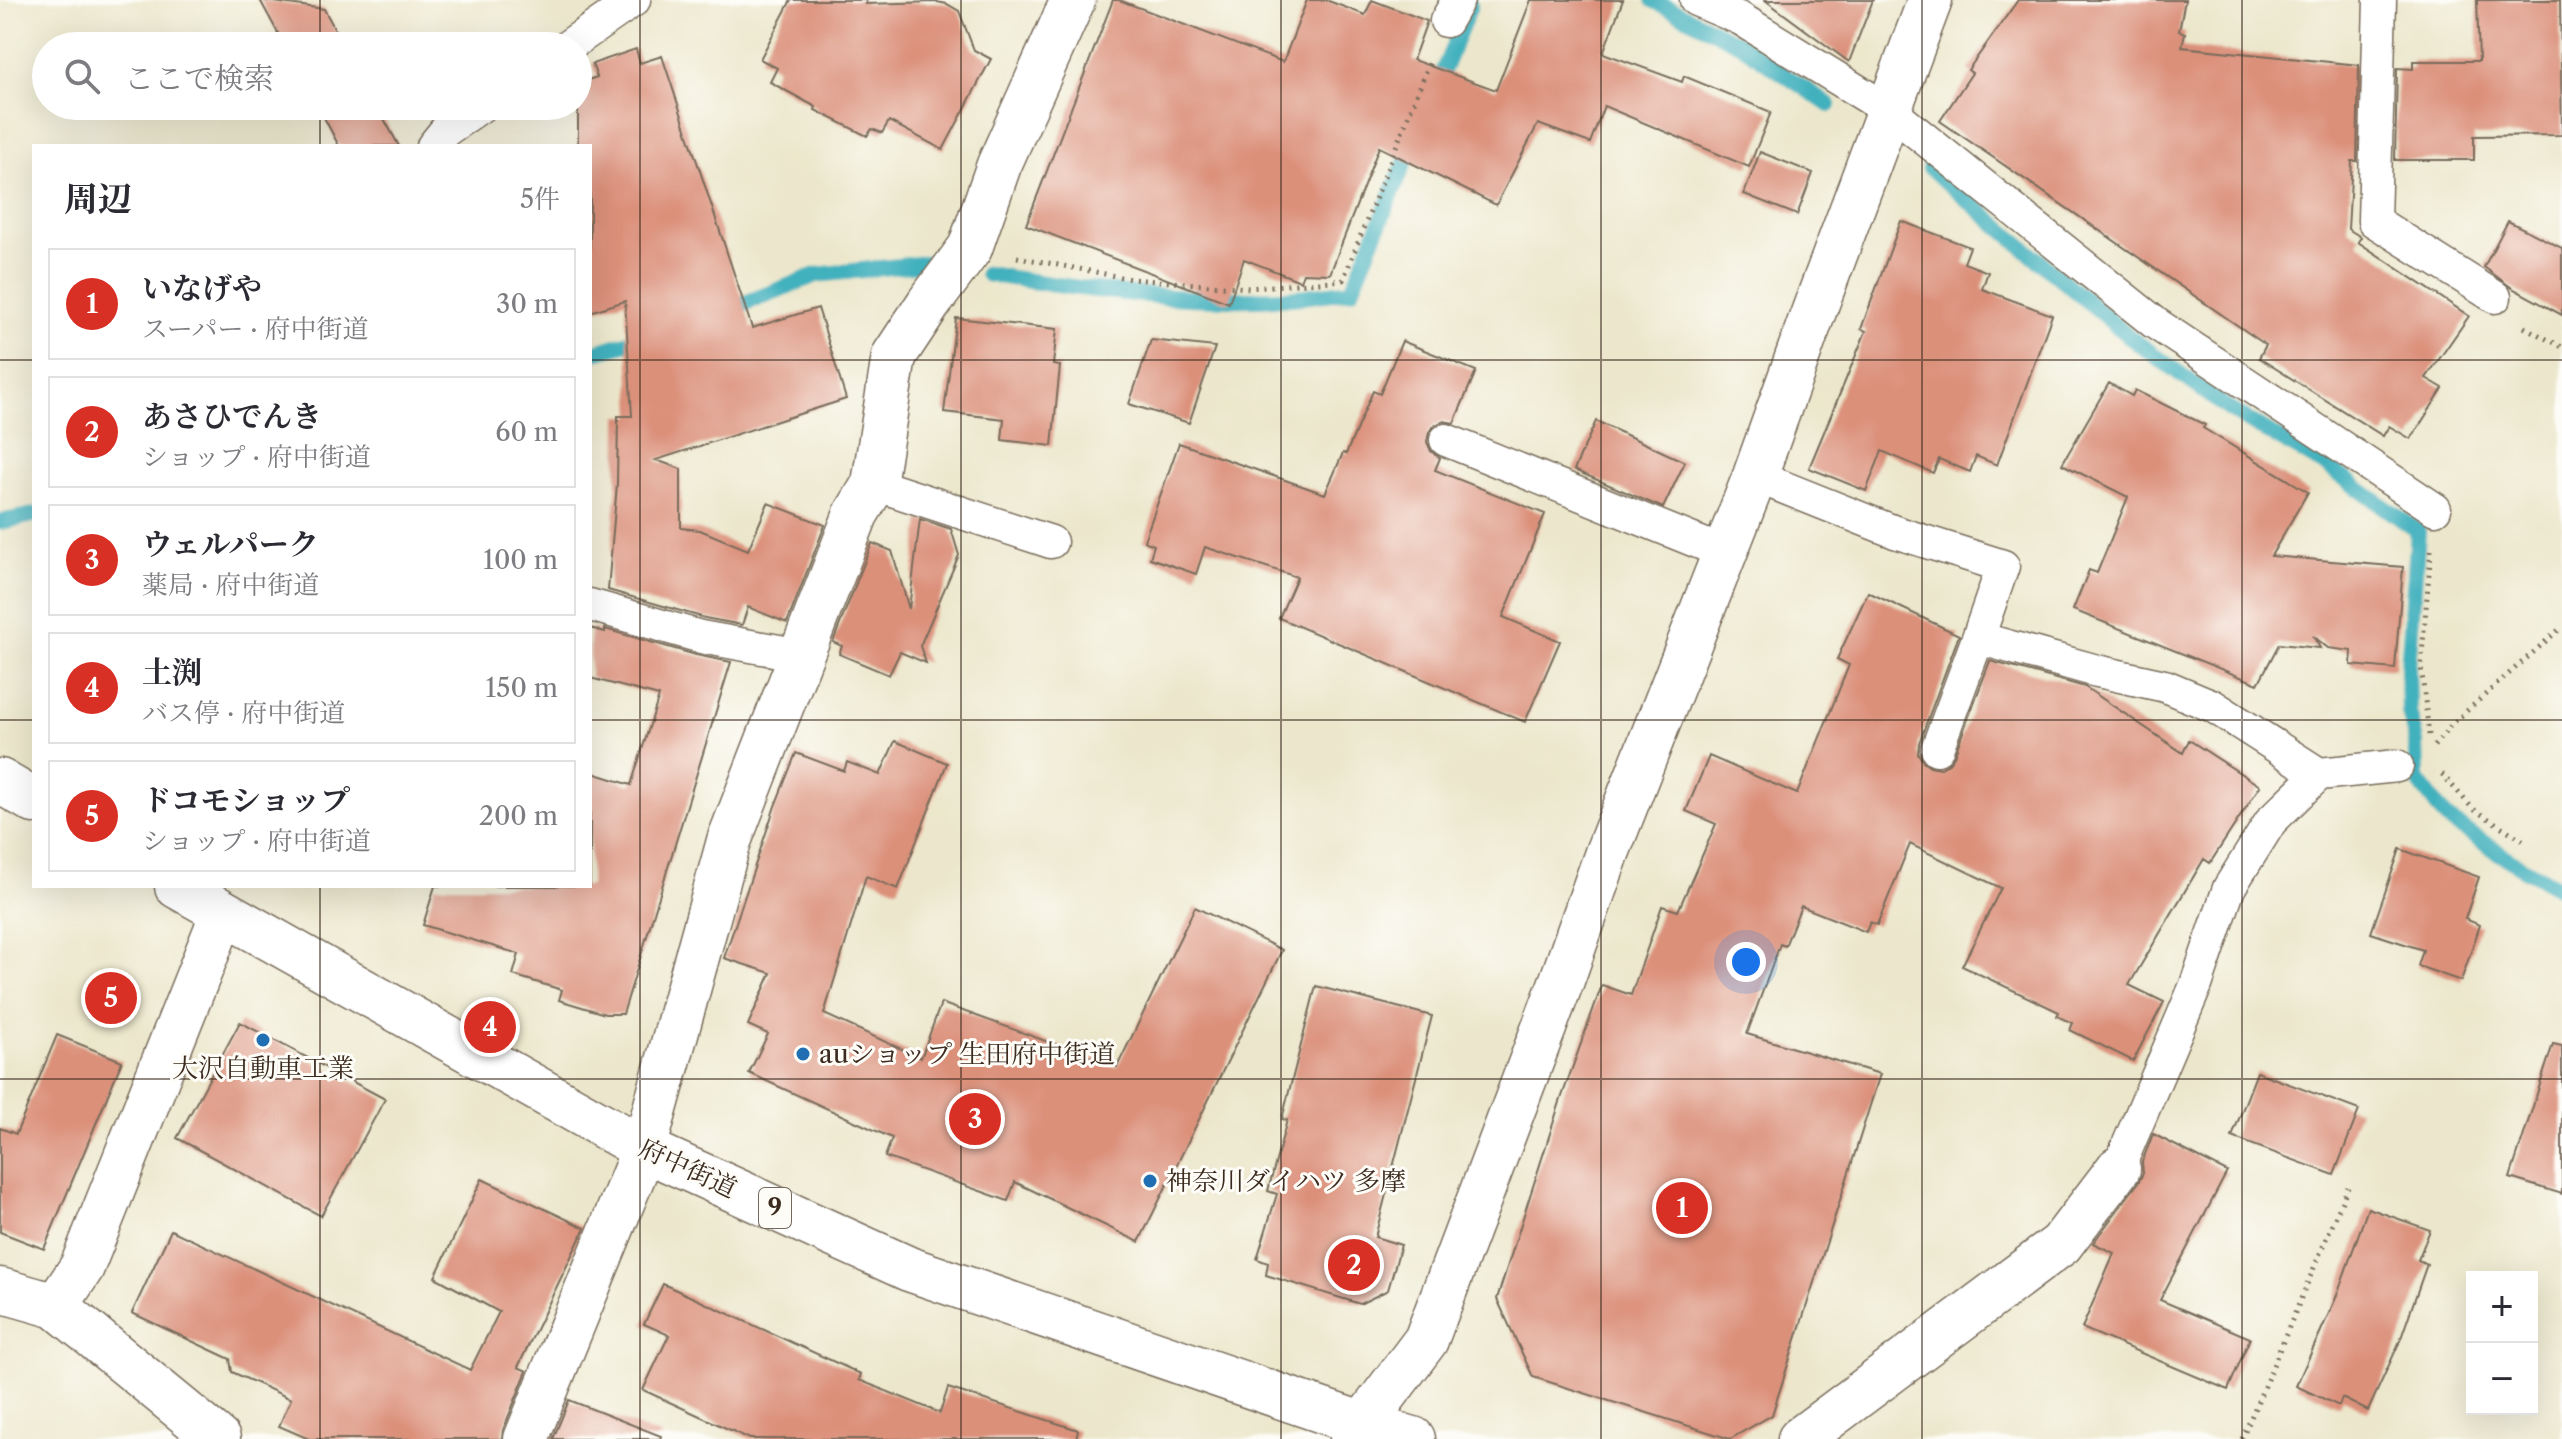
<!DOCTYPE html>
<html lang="ja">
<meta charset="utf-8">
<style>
:root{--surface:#fff;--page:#f7f7f7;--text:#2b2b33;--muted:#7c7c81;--line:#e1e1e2;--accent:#d93025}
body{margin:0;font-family:"Libre Caslon Text","Noto Serif JP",serif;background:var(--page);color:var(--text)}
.controls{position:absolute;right:24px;bottom:24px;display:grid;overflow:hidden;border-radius:0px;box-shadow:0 8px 32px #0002}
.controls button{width:72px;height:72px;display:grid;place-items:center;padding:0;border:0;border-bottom:2px solid var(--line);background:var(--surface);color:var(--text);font:40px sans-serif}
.you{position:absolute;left:1746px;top:962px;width:28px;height:28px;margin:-20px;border:6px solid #fff;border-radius:50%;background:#1a73e8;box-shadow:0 0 0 12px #1a73e833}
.badge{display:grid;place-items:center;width:52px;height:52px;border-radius:50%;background:var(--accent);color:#fff;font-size:26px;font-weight:700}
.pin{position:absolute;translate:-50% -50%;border:4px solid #fff;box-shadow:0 2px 8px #0006}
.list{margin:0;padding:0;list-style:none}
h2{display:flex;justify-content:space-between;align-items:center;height:104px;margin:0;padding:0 32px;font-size:34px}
h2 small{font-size:26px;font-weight:400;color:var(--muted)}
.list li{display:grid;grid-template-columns:52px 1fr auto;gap:24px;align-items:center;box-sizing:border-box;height:112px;margin:0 16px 16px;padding:0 16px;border:2px solid var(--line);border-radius:0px}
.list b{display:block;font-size:30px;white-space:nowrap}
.list p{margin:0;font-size:26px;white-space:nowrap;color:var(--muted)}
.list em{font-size:26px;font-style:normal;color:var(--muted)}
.icon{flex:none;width:44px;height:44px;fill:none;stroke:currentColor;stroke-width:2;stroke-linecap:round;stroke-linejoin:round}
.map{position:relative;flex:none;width:2562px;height:1439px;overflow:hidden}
.search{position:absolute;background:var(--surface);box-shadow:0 8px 32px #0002;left:32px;top:32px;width:560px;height:88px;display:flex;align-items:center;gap:20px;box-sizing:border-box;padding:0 28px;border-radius:44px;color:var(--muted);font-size:30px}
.panel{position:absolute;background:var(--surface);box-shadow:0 8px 32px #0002;left:32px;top:144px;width:560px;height:744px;border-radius:0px}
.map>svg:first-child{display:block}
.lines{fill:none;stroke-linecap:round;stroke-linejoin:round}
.stream{stroke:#42b1be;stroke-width:16}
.building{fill:#db907a}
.lane-casing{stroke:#796c5b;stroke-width:35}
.street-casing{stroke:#796c5b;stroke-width:47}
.secondary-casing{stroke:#796c5b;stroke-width:47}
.primary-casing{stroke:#796c5b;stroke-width:47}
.path{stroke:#796c5b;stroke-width:5;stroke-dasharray:2 6;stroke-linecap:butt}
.lane{stroke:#fff;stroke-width:32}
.street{stroke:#fff;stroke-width:44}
.secondary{stroke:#fff;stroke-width:44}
.primary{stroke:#fff;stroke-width:44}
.grid{fill:none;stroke:#3b2a1e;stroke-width:2;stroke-opacity:0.55}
.poi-dot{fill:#1f6fb2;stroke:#fdfcf7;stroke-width:3}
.labels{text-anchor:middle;stroke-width:6;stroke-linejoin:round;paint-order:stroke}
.shield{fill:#fdfcf7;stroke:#75695f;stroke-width:2}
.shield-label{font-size:24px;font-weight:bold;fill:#3b2a1e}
.poi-label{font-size:26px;fill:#3b2a1e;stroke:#fdfcf7;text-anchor:start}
.street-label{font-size:26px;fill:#3b2a1e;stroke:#fdfcf7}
</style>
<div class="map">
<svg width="2562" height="1439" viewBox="0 0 2562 1439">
<rect width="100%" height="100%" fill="#fdfcf7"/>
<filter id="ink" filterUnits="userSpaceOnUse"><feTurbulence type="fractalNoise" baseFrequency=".0125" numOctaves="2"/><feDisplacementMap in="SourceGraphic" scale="16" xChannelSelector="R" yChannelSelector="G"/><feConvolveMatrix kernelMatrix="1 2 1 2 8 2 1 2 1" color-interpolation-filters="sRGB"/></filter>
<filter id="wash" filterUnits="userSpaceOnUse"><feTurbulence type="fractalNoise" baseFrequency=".006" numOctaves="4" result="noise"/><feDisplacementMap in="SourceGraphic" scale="32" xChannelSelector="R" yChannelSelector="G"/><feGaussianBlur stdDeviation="1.8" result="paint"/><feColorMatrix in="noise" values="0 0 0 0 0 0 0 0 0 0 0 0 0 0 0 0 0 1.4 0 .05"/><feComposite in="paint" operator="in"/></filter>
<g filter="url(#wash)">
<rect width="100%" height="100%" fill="#ece7cc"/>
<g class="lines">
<path class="stream" d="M 1653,0 L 1740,44 L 1829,105
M 1436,88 L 1470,6
M 1930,168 L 2128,336 L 2230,410 L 2330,468 L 2418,531 L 2408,669 L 2409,711 L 2416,742 L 2417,779 L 2446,818 L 2519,866 L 2562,889
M 987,274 C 1085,291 1186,303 1285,298 C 1308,297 1330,293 1352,290 L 1413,143
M 725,311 L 816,275 L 928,263
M 590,354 L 646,337
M 0,522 L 34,515"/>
</g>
<g id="blocks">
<path class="building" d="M 260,0 L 324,9 L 344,46 L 285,46 Z
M 791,0 L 867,0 L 865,4 L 937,2 L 947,4 L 959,11 L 974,50 L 991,59 L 943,150 L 889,121 L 882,133 L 872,129 L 867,136 L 815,110 L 816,107 L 770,82 L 777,68 L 760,59 Z
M 1113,0 L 1119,0 L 1283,62 L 1307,0 L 1326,0 L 1365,15 L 1372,0 L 1427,21 L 1413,60 L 1496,90 L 1531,0 L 1623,0 L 1603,53 L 1682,82 L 1684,76 L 1771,112 L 1749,167 L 1604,106 L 1590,143 L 1538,124 L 1496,205 L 1379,147 L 1330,274 L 1303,273 L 1300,281 L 1244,259 L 1229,303 L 1026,225 Z
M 1765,0 L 1873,0 L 1849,62 Z
M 2018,0 L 2185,0 L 2179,31 L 2185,33 L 2182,47 L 2359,65 L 2357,161 L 2352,161 L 2348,229 L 2361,237 L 2358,242 L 2469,316 L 2426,378 L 2443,388 L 2411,439 L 2389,426 L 2383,436 L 2259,358 L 2266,345 L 1940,121 L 1972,73 L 1968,70 Z
M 2477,0 L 2560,0 L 2562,135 L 2474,136 L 2474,160 L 2395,160 L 2397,68 L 2413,69 L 2413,61 L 2479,61 Z
M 636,49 L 640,63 L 662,56 L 752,328 L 818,308 L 846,399 L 656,460 L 681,469 L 681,528 L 700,530 L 748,550 L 768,503 L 825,525 L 787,623 L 748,607 L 742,625 L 705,618 L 608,590 L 617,484 L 618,416 L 632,416 L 625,301 L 590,312 L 590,146 L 578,146 L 578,83 L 597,77 L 592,64 Z
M 318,106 L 377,106 L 399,146 L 339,146 Z
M 1760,152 L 1813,173 L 1797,215 L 1744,194 Z
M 1901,221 L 1970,247 L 1964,263 L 1988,272 L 1982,289 L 2052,315 L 1997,465 L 1976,456 L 1970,472 L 1939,459 L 1933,473 L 1882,451 L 1866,491 L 1809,468 L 1866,331 L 1861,329 Z
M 2508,221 L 2562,248 L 2562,315 L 2512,288 L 2484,267 Z
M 956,318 L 1057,329 L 1053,365 L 1060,366 L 1052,446 L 1002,440 L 1004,419 L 944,412 Z
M 1151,340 L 1215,347 L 1189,423 L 1129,404 Z
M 1402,341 L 1476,371 L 1454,423 L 1443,421 L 1434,426 L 1429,432 L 1427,442 L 1431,451 L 1440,458 L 1435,470 L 1545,514 L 1503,617 L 1560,641 L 1525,722 L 1279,618 L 1297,577 L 1205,547 L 1196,574 L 1150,558 L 1154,545 L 1144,541 L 1179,443 L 1325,494 L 1343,453 L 1346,454 L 1373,391 L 1380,394 Z
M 2109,383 L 2132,396 L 2135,390 L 2205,425 L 2203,428 L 2308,492 L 2271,556 L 2403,567 L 2395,669 L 2351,665 L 2352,651 L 2328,648 L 2313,636 L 2320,648 L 2279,644 L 2258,684 L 2073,610 L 2089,570 L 2097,573 L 2128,497 L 2062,464 Z
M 1596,421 L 1685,462 L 1663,508 L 1574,470 Z
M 920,519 L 951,529 L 959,555 L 920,646 L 926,663 L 900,652 L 889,675 L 839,654 L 842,646 L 833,642 L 872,543 L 892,551 L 909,609 Z
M 1868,592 L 1959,635 L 1919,743 L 1918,753 L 1922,760 L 1930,766 L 1941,768 L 1948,764 L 1954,756 L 1990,661 L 2085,687 L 2183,753 L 2189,740 L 2260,786 L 2210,863 L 2204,859 L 2129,985 L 2164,1002 L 2133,1061 L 2070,1030 L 2073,1023 L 2057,1016 L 2059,1012 L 1962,966 L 2001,888 L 1910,844 L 1877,925 L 1870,922 L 1866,932 L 1801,906 L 1785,946 L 1780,944 L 1747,1034 L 1880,1074 L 1772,1415 L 1730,1439 L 1533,1377 L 1497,1299 L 1560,1102 L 1602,985 L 1631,995 L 1662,906 L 1678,911 L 1716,824 L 1686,811 L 1709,756 L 1797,794 L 1849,665 L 1837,659 Z
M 590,628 L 605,632 L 605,629 L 696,655 L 731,662 L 623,1014 L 605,1014 L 559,1000 L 562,990 L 513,975 L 519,954 L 423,925 L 435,886 L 590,886 L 590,772 L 631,785 L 659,696 L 590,678 Z
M 895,741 L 947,763 L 898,889 L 866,876 L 824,1014 L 921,1058 L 941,1003 L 1117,1067 L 1195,907 L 1282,950 L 1139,1242 L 1015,1182 L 1008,1201 L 885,1157 L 892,1138 L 749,1073 L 768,1034 L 748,1025 L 771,973 L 724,958 L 775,806 L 796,753 L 844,771 L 847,762 L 880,775 Z
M 2400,849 L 2479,877 L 2465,919 L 2480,925 L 2461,981 L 2418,966 L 2423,950 L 2371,933 Z
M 1316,986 L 1432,1016 L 1375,1237 L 1401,1245 L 1388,1290 L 1360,1304 L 1266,1275 L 1268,1263 L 1257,1259 L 1277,1194 L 1268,1191 L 1287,1120 L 1282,1119 Z
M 240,1022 L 385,1099 L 321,1216 L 177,1138 Z
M 57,1035 L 122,1061 L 44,1249 L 0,1232 L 0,1128 L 16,1134 Z
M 2553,1044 L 2562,1046 L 2562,1194 L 2510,1178 Z
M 2257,1072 L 2359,1110 L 2334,1175 L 2232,1137 Z
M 2153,1134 L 2227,1172 L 2160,1300 L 2250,1338 L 2228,1390 L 2082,1328 L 2114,1253 L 2093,1243 L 2138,1183 L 2143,1173 L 2142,1162 Z
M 482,1179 L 585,1228 L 518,1367 L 527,1371 L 503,1430 L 502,1439 L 309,1439 L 279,1426 L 291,1399 L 232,1372 L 230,1359 L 132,1313 L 171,1230 L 470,1370 L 499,1312 L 435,1277 Z
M 2368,1208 L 2430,1230 L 2418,1260 L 2427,1264 L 2400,1341 L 2368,1411 L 2342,1398 L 2339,1406 L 2296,1386 L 2335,1300 Z
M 663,1284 L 861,1374 L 859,1380 L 940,1413 L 948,1388 L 1078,1430 L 1076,1439 L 750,1439 L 643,1390 L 669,1335 L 644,1324 Z
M 569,1400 L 661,1436 L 660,1439 L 553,1439 Z"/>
</g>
</g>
<g filter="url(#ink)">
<use href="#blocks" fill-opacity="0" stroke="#796c5b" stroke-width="2"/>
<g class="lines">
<g class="lane-casing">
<path id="lane" d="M 1696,0 L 1741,19 L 1890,111 L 2155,323 L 2435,509
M 2380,0 L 2374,221 L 2495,297
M 1446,21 L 1458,0
M 568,46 L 634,0
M 433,146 L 445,131 L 481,106
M 1446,440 L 1725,553
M 1755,476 L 1895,532 L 2003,566 L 1978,638 L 2097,671 L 2165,686 L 2213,706 L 2319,774
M 874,484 L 1051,542
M 590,605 L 701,637 L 801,655
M 1937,749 L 1978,638
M 2118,1169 L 2196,985 L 2229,888 L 2271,821 L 2319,774 L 2397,766"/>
</g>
<g class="street-casing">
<path id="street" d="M 0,1290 L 56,1306 L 218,1439
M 56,1306 L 82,1267 L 223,913
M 526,1439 L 644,1149 L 729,841 L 856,514 L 874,484 L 894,356 L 929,303 L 970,248 L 999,165 L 1073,0
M 1800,1439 L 2061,1244 L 2118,1169"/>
</g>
<g class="secondary-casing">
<path id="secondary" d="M 1352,1439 L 1426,1340 L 1562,980 L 1607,853 L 1755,476 L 1811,319 L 1930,0"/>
</g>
<g class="primary-casing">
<path id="primary" d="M 0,781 L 34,801
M 177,886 L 644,1149 L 909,1269 L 1361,1424 L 1413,1439"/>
</g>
<path class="path" d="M 1017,257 L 1131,279 L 1249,288 L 1343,280 L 1431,59
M 2524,327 L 2562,347
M 2429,735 L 2421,666 L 2431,550
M 2434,746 L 2453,723 L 2562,627
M 2442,774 L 2473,809 L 2526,842
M 2242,1439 L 2348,1187"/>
<use href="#lane" class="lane"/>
<use href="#street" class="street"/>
<use href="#secondary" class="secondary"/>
<use href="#primary" class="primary"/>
</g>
</g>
<path class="grid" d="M 320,0 L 320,46M 640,0 L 640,1439M 961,0 L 961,1439M 1281,0 L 1281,1439M 1601,0 L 1601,1439M 1922,0 L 1922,1439M 2242,0 L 2242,1439M 320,106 L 320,146M 0,360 L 34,360M 590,360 L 2562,360M 0,720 L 34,720M 590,720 L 2562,720M 320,886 L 320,1439M 0,1079 L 2562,1079"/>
<g class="poi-dot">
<circle cx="263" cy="1040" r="8"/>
<circle cx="803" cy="1054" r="8"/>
<circle cx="1150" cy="1181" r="8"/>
</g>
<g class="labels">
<rect class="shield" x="759" y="1188" width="32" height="40" rx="6"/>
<g class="shield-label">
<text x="775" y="1216">9</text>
</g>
<g class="poi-label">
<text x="819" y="1063">auショップ 生田府中街道</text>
<text x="263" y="1077" text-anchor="middle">大沢自動車工業</text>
<text x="1166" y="1190">神奈川ダイハツ 多摩</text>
</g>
<g class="street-label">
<text transform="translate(688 1168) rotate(25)" y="9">府中街道</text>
</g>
</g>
</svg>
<div class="controls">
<button>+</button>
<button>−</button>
</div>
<div class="you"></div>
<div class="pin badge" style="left:1682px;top:1208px">1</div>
<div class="pin badge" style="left:1354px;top:1265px">2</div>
<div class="pin badge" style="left:975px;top:1119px">3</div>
<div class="pin badge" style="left:490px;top:1027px">4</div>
<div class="pin badge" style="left:111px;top:998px">5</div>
<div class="search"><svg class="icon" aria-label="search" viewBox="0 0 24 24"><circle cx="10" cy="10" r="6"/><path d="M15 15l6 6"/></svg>ここで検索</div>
<section class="panel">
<h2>周辺<small>5件</small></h2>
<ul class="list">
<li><span class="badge">1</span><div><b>いなげや</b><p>スーパー · 府中街道</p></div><em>30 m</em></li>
<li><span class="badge">2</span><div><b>あさひでんき</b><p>ショップ · 府中街道</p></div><em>60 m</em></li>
<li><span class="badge">3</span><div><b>ウェルパーク</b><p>薬局 · 府中街道</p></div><em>100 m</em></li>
<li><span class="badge">4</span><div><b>土渕</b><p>バス停 · 府中街道</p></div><em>150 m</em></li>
<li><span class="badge">5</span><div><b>ドコモショップ</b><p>ショップ · 府中街道</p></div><em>200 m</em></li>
</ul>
</section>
</div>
